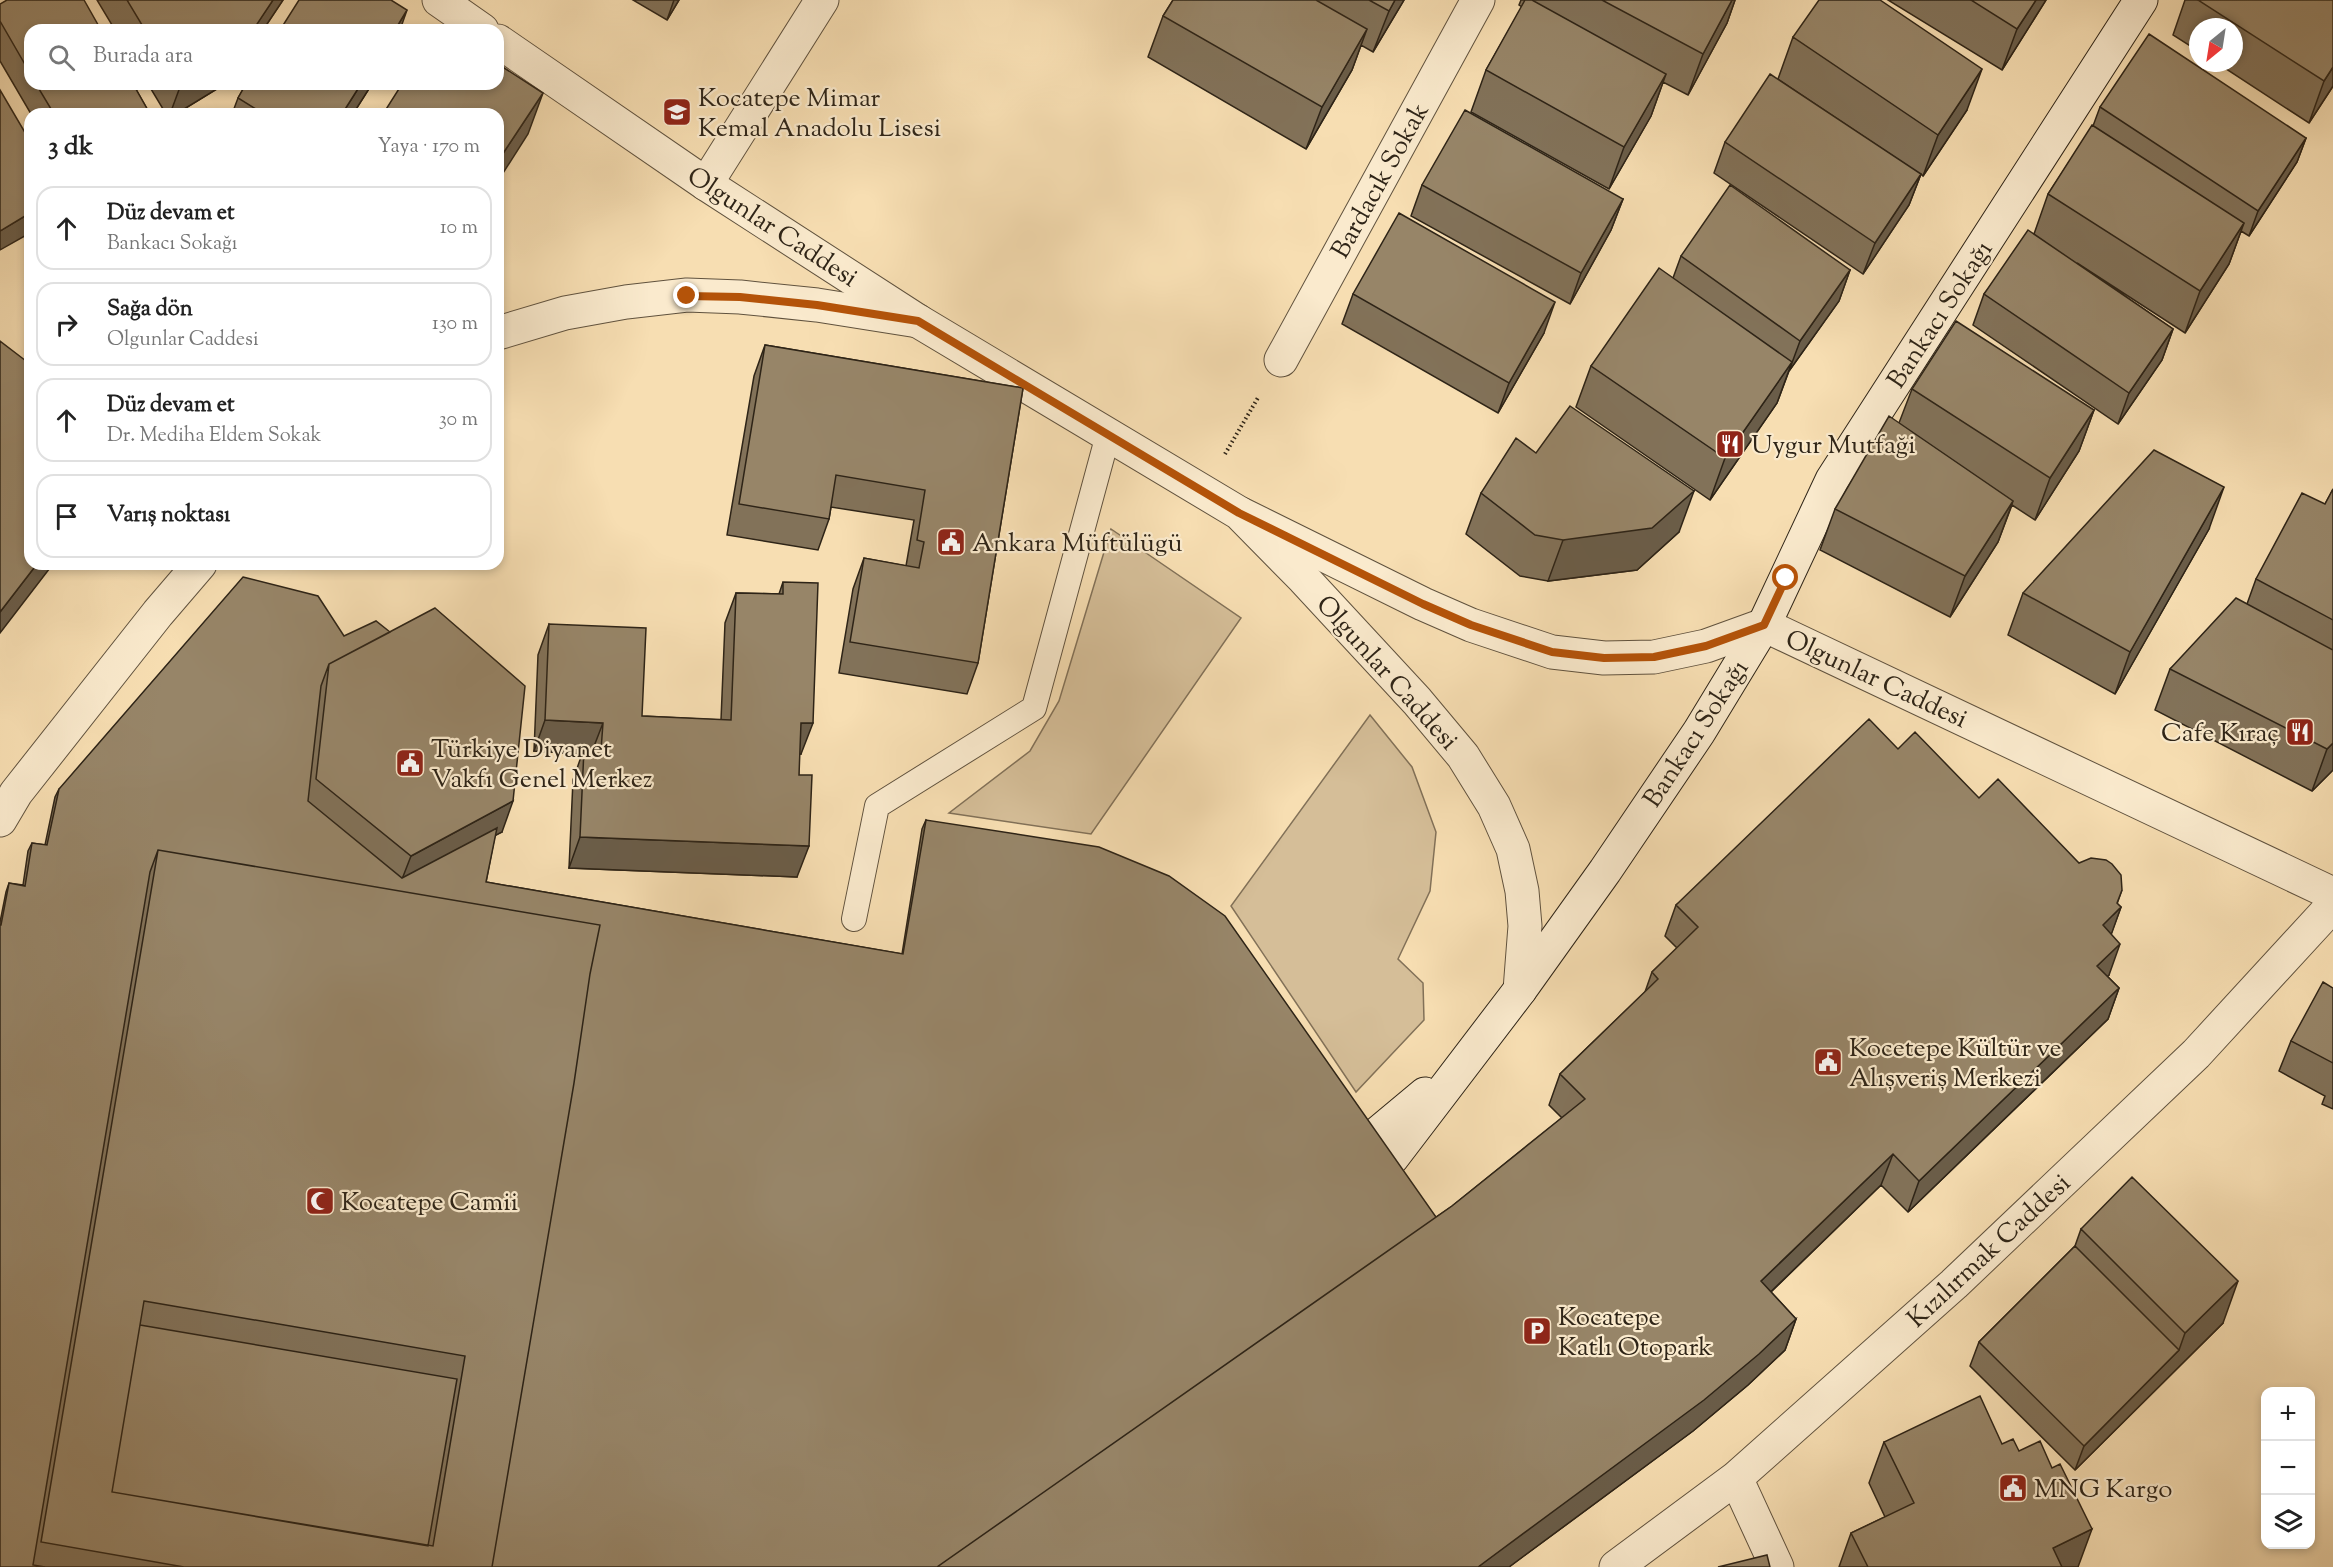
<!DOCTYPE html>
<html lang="tr">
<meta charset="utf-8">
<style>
:root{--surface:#fff;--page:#f2f2f2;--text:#222;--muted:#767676;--line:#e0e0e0}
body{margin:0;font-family:"Sorts Mill Goudy",serif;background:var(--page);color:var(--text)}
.controls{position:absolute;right:18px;bottom:18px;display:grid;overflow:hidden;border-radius:12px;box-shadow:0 3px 9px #0003}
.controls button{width:54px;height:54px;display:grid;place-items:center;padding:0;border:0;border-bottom:2px solid var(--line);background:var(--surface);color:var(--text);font:30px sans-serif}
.compass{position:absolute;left:2189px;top:18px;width:54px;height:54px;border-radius:50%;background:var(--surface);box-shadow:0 3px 9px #0003;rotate:210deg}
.stop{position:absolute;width:18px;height:18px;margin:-14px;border:4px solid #b45309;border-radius:50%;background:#fff}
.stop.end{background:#b45309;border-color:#fff;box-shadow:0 2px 6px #0008}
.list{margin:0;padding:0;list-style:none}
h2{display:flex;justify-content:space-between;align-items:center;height:78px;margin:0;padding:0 24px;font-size:26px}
h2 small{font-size:20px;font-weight:400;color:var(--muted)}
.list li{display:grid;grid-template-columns:39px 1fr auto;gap:18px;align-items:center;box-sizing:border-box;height:84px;margin:0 12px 12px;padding:0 12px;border:2px solid var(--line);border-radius:18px}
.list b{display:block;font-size:22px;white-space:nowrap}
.list p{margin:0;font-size:20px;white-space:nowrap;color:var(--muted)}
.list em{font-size:20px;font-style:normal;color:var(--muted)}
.icon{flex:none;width:33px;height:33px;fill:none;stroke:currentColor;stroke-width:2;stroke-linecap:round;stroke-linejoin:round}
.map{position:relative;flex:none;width:2333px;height:1567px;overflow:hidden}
.search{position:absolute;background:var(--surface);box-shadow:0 3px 9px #0003;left:24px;top:24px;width:480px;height:66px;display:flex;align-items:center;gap:15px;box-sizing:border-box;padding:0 21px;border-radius:18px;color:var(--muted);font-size:22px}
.panel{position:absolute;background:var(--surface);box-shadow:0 3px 9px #0003;left:24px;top:108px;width:480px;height:462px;border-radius:18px}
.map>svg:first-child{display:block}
.green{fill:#d5be98;stroke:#827158;stroke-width:1.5}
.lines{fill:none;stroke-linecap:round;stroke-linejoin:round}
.service-casing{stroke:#60523e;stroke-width:26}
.minor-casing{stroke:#60523e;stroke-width:35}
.tertiary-casing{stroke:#60523e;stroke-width:35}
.secondary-casing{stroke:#2e2417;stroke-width:35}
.path{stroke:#2e2417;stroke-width:4;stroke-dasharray:1.5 3;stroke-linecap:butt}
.service{stroke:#faeacd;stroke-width:24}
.minor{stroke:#faeacd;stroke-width:33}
.tertiary{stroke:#faeacd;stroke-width:33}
.secondary{stroke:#faeacd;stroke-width:33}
.wall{fill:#827259;stroke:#2e2417;stroke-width:1.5}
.shaded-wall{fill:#6a5d49;stroke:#2e2417;stroke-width:1.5}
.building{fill:#978568;stroke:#2e2417;stroke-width:1.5;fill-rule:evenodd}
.route{stroke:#b45309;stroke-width:8}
.labels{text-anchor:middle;stroke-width:4.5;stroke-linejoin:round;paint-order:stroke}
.poi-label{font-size:26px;fill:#2e2417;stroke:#faeacd;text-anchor:start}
.street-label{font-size:26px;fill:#2e2417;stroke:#faeacd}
</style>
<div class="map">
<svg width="2333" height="1567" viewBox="0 0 2333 1567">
<rect width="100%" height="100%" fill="#f7deb2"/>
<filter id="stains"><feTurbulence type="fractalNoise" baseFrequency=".00333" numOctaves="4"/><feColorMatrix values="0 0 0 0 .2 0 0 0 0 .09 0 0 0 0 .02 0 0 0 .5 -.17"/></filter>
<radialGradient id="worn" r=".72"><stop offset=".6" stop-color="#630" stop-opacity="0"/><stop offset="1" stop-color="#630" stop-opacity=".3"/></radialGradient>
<path class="green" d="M 1111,529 L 1241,618 L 1091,834 L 949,813 L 1030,751 L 1059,701 Z
M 1370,715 L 1412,767 L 1436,832 L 1430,891 L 1398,959 L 1423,983 L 1424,1020 L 1356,1092 L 1231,906 Z"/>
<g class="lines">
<g class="service-casing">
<path id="service" d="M 854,919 L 877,806 L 1034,708 L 1108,435"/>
</g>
<g class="minor-casing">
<path id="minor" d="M 706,184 L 822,0
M 498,333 L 565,313 L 626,302 L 687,295 L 740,297 L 817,305 L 918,321
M 1281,360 L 1478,0
M 1241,514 L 1423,604 L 1471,625 L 1552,652 L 1604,658 L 1654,657 L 1706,646 L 1764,625 L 2333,894
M 0,820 L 16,793 L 158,613 L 200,564
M 1736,1478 L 1777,1567
M 1616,1567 L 1736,1478 L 1954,1284 L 2196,1054 L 2333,905"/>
</g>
<g class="tertiary-casing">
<path id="tertiary" d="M 439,0 L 482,30
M 498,41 L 706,184 L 918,321 L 1239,513 L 1304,579 L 1417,701 L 1463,756 L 1494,806 L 1513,849 L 1522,891 L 1525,926 L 1520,990"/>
</g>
<g class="secondary-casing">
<path id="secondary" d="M 1377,1134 L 1425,1094
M 1392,1158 L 1520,990 L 1605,871 L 1699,732 L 1764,625 L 1832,480 L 2141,0"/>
</g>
<path class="path" d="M 1225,454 L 1259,396"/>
<use href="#service" class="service"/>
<use href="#minor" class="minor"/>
<use href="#tertiary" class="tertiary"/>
<use href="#secondary" class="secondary"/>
</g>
<path class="wall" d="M 97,0 L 283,0 L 263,30 L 115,30 Z
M 633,0 L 679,0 L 667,20 Z
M 1173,0 L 1404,0 L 1373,52 L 1361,45 L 1352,70 L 1306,149 L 1148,57 L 1163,16 Z
M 1521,0 L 1735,0 L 1727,23 L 1688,95 L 1663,82 L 1651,116 L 1609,189 L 1471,112 L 1486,70 L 1522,7 L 1519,5 Z
M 1888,0 L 2046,0 L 2002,70 Z
M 2185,0 L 2333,0 L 2333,86 L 2309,123 L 2217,63 L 2234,63 L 2234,27 L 2198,27 L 2198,51 L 2173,35 Z
M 0,4 L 30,30 L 30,84 L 133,84 L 150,114 L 31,114 L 0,61 Z
M 1793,37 L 1967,110 L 1923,176 L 1921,174 L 1909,205 L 1863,274 L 1714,173 L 1725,142 L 1920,174 L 1778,79 Z
M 148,84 L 225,84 L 176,114 L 166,114 Z
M 246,84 L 372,84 L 353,114 L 232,114 L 238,98 Z
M 2100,107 L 2306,138 L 2297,162 L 2249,236 L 2241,231 L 2229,264 L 2185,333 L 2077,263 L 2173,329 L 2162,360 L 2118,424 L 1973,325 L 1984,294 L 2034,234 L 2048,194 L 2093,126 Z
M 1422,185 L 1623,199 L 1611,230 L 1570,304 L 1411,216 Z
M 1681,256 L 1850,270 L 1839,301 L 1789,371 L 1777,403 L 1710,500 L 1576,407 L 1591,366 L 1673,278 Z
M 1353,294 L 1544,333 L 1498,413 L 1342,324 Z
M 765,345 L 1023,388 L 978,663 L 967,694 L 839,673 L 853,589 L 864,558 L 906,566 L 914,520 L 831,507 L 829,519 L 818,550 L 727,535 L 754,376 Z
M 1912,389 L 2094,410 L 2079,451 L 2035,520 L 2012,505 L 1998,542 L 1950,617 L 1820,550 L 1835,509 L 1899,423 Z
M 1536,453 L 1679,532 L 1637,570 L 1548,581 L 1520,576 L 1466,534 L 1481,493 Z
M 2333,489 L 2333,770 L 2312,791 L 2155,710 L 2170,669 L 2247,604 L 2256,579 L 2325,504 Z
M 2209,529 L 2115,694 L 2008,635 L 2023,593 Z
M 783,582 L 801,754 L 799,754 L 797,877 L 569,868 L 573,780 L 582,754 L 534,751 L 538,655 L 549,624 L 642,716 L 721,720 L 725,623 L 736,593 L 779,594 Z
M 344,636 L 502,832 L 495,835 L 486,882 L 902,954 L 922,829 L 926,820 L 1436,1217 L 1452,1206 L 1562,1118 L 1549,1105 L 1560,1074 L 1645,992 L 1652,972 L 1677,948 L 1665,936 L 1676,905 L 1898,749 L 1979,798 L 2121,907 L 2111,934 L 2109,975 L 2107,976 L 2119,988 L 2108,1019 L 1908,1212 L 1881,1185 L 1771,1292 L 1796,1319 L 1785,1350 L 1748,1385 L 1693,1431 L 1509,1567 L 0,1567 L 0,922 L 6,892 L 9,883 L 23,885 L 28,851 L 32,843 L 45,845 L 55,797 L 59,789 Z
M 2333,988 L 2333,1109 L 2322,1104 L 2325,1096 L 2279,1071 L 2291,1041 Z
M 2081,1229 L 2223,1323 L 2075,1470 L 1970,1366 L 1979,1342 L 2075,1246 Z
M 1884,1442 L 2002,1444 L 2078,1567 L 1839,1567 L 1851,1533 L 1885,1517 L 1869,1483 Z"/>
<path class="shaded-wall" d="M 273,0 L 283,0 L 263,30 L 253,30 Z
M 674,0 L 679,0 L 667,20 Z
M 1395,0 L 1404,0 L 1373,52 L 1389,11 Z
M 1732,0 L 1735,0 L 1727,23 L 1688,95 L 1703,54 Z
M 2036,0 L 2046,0 L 2002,70 L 2017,29 Z
M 407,10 L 400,30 L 395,30 Z
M 1367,29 L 1352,70 L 1306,149 L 1322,107 Z
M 2333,67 L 2333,86 L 2309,123 L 2324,81 Z
M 1982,69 L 1967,110 L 1923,176 L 1938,135 Z
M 1666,74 L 1651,116 L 1609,189 L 1624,147 Z
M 185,84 L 225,84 L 176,114 L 170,114 L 180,87 Z
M 361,84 L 372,84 L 353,114 L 342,114 Z
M 543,93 L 528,134 L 498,181 L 498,161 Z
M 2306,138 L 2297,162 L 2249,236 L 2258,211 Z
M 1921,174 L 1909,205 L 1863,274 L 1875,243 Z
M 1623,199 L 1611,230 L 1570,304 L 1581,273 Z
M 30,213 L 30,233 L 0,250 L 0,231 Z
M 2244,223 L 2229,264 L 2185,333 L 2200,291 Z
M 1850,270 L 1839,301 L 1789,371 L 1800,341 Z
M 1555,302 L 1544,333 L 1498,413 L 1509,383 Z
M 2173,329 L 2162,360 L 2118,424 L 2129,393 Z
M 1792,362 L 1777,403 L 1710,500 L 1725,458 Z
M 2094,410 L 2079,451 L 2035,520 L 2050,478 Z
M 2224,487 L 2209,529 L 2115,694 L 2130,652 Z
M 1694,491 L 1679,532 L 1637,570 L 1548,581 L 1563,540 Z
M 2013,501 L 1998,542 L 1950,617 L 1965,576 Z
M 37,564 L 53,564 L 0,633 L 0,612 Z
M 545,720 L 603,723 L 591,754 L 584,749 L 582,754 L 534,751 Z
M 801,723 L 813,723 L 801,754 L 789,754 Z
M 2333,743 L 2333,770 L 2312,791 L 2327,749 Z
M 513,801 L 502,832 L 399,887 L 411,856 Z
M 580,837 L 809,846 L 797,877 L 569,868 Z
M 2122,890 L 2113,915 L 2121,907 L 2110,938 L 2103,925 Z
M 2120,944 L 2109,975 L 2086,997 L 2097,966 Z
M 2119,988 L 2108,1019 L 1908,1212 L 1919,1181 Z
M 1893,1154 L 1881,1185 L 1750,1312 L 1761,1281 Z
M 2238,1281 L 2223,1323 L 2075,1470 L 2084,1446 L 2179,1350 L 2185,1333 Z
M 1796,1319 L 1785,1350 L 1748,1385 L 1693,1431 L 1509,1567 L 1478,1567 Z
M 2092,1529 L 2078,1567 L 2046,1567 L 2053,1548 Z"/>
<path class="building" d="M 7,0 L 84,0 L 101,30 L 30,30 L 30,73 L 0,21 L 0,4 Z
M 127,0 L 273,0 L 253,30 L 145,30 Z
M 299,0 L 391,0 L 407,10 L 395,30 L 280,30 Z
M 1173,0 L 1316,0 L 1367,29 L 1322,107 L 1163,16 Z
M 1369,0 L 1395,0 L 1389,11 Z
M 1525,0 L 1532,0 L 1666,74 L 1624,147 L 1486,70 Z
M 1602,0 L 1732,0 L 1703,54 Z
M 1819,0 L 1880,0 L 1982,69 L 1938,135 L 1793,37 Z
M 1971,0 L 2036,0 L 2017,29 Z
M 2198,0 L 2333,0 L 2333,67 L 2324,81 Z
M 439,27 L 444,30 L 436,30 Z
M 2149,34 L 2306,138 L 2258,211 L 2100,107 Z
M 498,64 L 543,93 L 498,161 L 498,114 L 383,114 L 402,84 L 498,84 Z
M 1770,74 L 1921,174 L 1875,243 L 1725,142 Z
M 36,84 L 133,84 L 150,114 L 54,114 Z
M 178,84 L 185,84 L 180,87 Z
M 246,84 L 361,84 L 342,114 L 264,114 L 238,98 Z
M 0,90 L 30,141 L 30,213 L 0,231 Z
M 1465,110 L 1623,199 L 1581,273 L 1422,185 Z
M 2092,125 L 2244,223 L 2200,291 L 2048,194 Z
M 1730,185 L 1850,270 L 1800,341 L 1681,256 Z
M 1399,213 L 1555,302 L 1509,383 L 1353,294 Z
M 2028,230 L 2173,329 L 2129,393 L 1984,294 Z
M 1659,268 L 1792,362 L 1725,458 L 1591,366 Z
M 1956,321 L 2094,410 L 2050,478 L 1912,389 Z
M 0,341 L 30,364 L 30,564 L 37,564 L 0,612 Z
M 765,345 L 1023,388 L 978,663 L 850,642 L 864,558 L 919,568 L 924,542 L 917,540 L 925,490 L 836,475 L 829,519 L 739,504 Z
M 1570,406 L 1694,491 L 1652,528 L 1563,540 L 1535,535 L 1481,493 L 1516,438 L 1536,453 Z
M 1889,416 L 2013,501 L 1965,576 L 1835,509 Z
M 2154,450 L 2224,487 L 2130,652 L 2023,593 Z
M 2333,489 L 2333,620 L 2256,579 L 2302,493 L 2325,504 Z
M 243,577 L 318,596 L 344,636 L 376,621 L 390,632 L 329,664 L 321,686 L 308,801 L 402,878 L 497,828 L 486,882 L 903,954 L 926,820 L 1099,847 L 1169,876 L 1225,916 L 1436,1217 L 937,1567 L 492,1567 L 574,1083 L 590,974 L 600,925 L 158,850 L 150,872 L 33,1565 L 45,1567 L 0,1567 L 0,925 L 1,925 L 9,883 L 25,886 L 32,843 L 47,845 L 59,789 Z
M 783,582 L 818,583 L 813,723 L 801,723 L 799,775 L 812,775 L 809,846 L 580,837 L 584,749 L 601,750 L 603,723 L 545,720 L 549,624 L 646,628 L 642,716 L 731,720 L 736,593 L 783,594 Z
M 2236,598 L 2333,650 L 2333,743 L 2327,749 L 2170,669 Z
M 435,608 L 525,686 L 513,801 L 411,856 L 316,779 L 329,664 Z
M 1869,719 L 1898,749 L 1915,732 L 1979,798 L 1998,779 L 2079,863 L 2091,858 L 2106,860 L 2112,864 L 2121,875 L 2122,890 L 2117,903 L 2121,907 L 2103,925 L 2120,944 L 2097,966 L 2119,988 L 1919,1181 L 1893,1154 L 1761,1281 L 1796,1319 L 1759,1354 L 1704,1400 L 1478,1567 L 937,1567 L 1452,1206 L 1585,1099 L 1560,1074 L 1658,979 L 1652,972 L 1698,927 L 1676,905 Z
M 158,850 L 600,925 L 590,974 L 574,1083 L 492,1567 L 184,1567 L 41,1542 ZM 144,1301 L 465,1356 L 433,1546 L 112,1492 Z
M 2323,982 L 2333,988 L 2333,1063 L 2291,1041 Z
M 2132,1177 L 2238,1281 L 2185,1333 L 2081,1229 Z
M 2075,1246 L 2179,1350 L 2084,1446 L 1979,1342 Z
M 140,1325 L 457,1379 L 428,1546 L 112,1492 Z
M 1980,1396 L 2002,1444 L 2013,1439 L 2019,1451 L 2040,1441 L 2052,1468 L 2060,1464 L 2092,1529 L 2053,1548 L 2062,1567 L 1868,1567 L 1851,1533 L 1914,1503 L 1884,1442 Z
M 1767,1555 L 1770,1567 L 1718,1567 Z"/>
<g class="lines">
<path class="route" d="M 687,296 L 740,297 L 817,305 L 918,321 L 1239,513 L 1423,604 L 1471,625 L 1552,652 L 1604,658 L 1654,657 L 1706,646 L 1764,625 L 1786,578"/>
</g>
<defs>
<g id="school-square" transform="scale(1.5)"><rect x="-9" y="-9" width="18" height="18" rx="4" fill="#8f2418" stroke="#faeacd"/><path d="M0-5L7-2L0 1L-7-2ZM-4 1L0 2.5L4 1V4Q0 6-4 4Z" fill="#fff"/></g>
<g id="restaurant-square" transform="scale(1.5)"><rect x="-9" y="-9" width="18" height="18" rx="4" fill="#8f2418" stroke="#faeacd"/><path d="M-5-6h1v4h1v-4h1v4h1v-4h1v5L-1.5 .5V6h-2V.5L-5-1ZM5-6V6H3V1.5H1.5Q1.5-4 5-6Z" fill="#fff"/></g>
<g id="civic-square" transform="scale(1.5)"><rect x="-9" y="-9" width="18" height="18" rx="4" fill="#8f2418" stroke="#faeacd"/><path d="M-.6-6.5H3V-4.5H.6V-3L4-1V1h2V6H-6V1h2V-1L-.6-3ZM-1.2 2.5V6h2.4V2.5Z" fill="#fff"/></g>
<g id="mosque-square" transform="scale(1.5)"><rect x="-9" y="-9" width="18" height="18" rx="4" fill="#8f2418" stroke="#faeacd"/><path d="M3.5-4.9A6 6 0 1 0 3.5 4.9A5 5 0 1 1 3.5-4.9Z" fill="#fff"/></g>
<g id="parking-square" transform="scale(1.5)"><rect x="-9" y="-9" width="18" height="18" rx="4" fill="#8f2418" stroke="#faeacd"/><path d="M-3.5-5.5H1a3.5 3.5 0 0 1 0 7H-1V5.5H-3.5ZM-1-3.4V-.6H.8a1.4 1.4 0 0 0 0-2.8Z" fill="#fff"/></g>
</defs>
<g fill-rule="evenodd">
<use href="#school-square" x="677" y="112"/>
<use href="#restaurant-square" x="1730" y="444"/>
<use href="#civic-square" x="951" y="542"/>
<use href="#restaurant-square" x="2300" y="732"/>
<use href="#civic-square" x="410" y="763"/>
<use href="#civic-square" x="1828" y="1062"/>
<use href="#mosque-square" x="320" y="1201"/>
<use href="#parking-square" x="1537" y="1331"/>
<use href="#civic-square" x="2013" y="1488"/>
</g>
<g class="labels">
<g class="poi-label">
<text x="698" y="106">Kocatepe Mimar<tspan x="698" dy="30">Kemal Anadolu Lisesi</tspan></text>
<text x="1751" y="453">Uygur Mutfaği</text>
<text x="972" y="551">Ankara Müftülügü</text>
<text x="2279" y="741" text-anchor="end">Cafe Kıraç</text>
<text x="431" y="757">Türkiye Diyanet<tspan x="431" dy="30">Vakfı Genel Merkez</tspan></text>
<text x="1849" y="1056">Kocetepe Kültür ve<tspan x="1849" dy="30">Alışveriş Merkezi</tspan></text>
<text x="341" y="1210">Kocatepe Camii</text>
<text x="1558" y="1325">Kocatepe<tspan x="1558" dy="30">Katlı Otopark</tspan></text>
<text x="2034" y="1497">MNG Kargo</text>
</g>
<g class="street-label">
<text transform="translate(1379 180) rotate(-61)" y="9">Bardacık Sokak</text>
<text transform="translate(773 226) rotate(33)" y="9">Olgunlar Caddesi</text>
<text transform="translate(1939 314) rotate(-57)" y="9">Bankacı Sokağı</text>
<text transform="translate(1388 672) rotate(48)" y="9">Olgunlar Caddesi</text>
<text transform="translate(1877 678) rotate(25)" y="9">Olgunlar Caddesi</text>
<text transform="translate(1695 733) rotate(-57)" y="9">Bankacı Sokağı</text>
<text transform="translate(1988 1250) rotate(-43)" y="9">Kızılırmak Caddesi</text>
</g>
</g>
<rect width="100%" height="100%" filter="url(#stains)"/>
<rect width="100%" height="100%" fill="url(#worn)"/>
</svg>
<div class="controls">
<button>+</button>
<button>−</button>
<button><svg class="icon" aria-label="layers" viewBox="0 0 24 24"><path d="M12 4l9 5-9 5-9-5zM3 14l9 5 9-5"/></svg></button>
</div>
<svg class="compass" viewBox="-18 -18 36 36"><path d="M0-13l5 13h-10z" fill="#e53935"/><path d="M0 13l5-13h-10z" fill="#767676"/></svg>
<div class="stop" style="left:1786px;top:578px"></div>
<div class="stop end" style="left:687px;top:296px"></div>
<div class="search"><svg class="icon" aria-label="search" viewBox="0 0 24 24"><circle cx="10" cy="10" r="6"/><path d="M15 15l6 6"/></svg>Burada ara</div>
<section class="panel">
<h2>3 dk<small>Yaya · 170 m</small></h2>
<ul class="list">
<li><svg class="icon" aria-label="ahead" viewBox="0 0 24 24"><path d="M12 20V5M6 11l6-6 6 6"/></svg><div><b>Düz devam et</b><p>Bankacı Sokağı</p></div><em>10 m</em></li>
<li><svg class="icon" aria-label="right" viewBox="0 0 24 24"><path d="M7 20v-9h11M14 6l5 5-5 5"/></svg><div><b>Sağa dön</b><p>Olgunlar Caddesi</p></div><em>130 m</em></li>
<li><svg class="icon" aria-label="ahead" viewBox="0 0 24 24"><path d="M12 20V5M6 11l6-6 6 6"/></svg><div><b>Düz devam et</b><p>Dr. Mediha Eldem Sokak</p></div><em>30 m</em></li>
<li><svg class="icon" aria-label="arrive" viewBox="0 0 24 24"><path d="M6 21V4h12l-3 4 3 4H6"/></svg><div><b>Varış noktası</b></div></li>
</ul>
</section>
</div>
